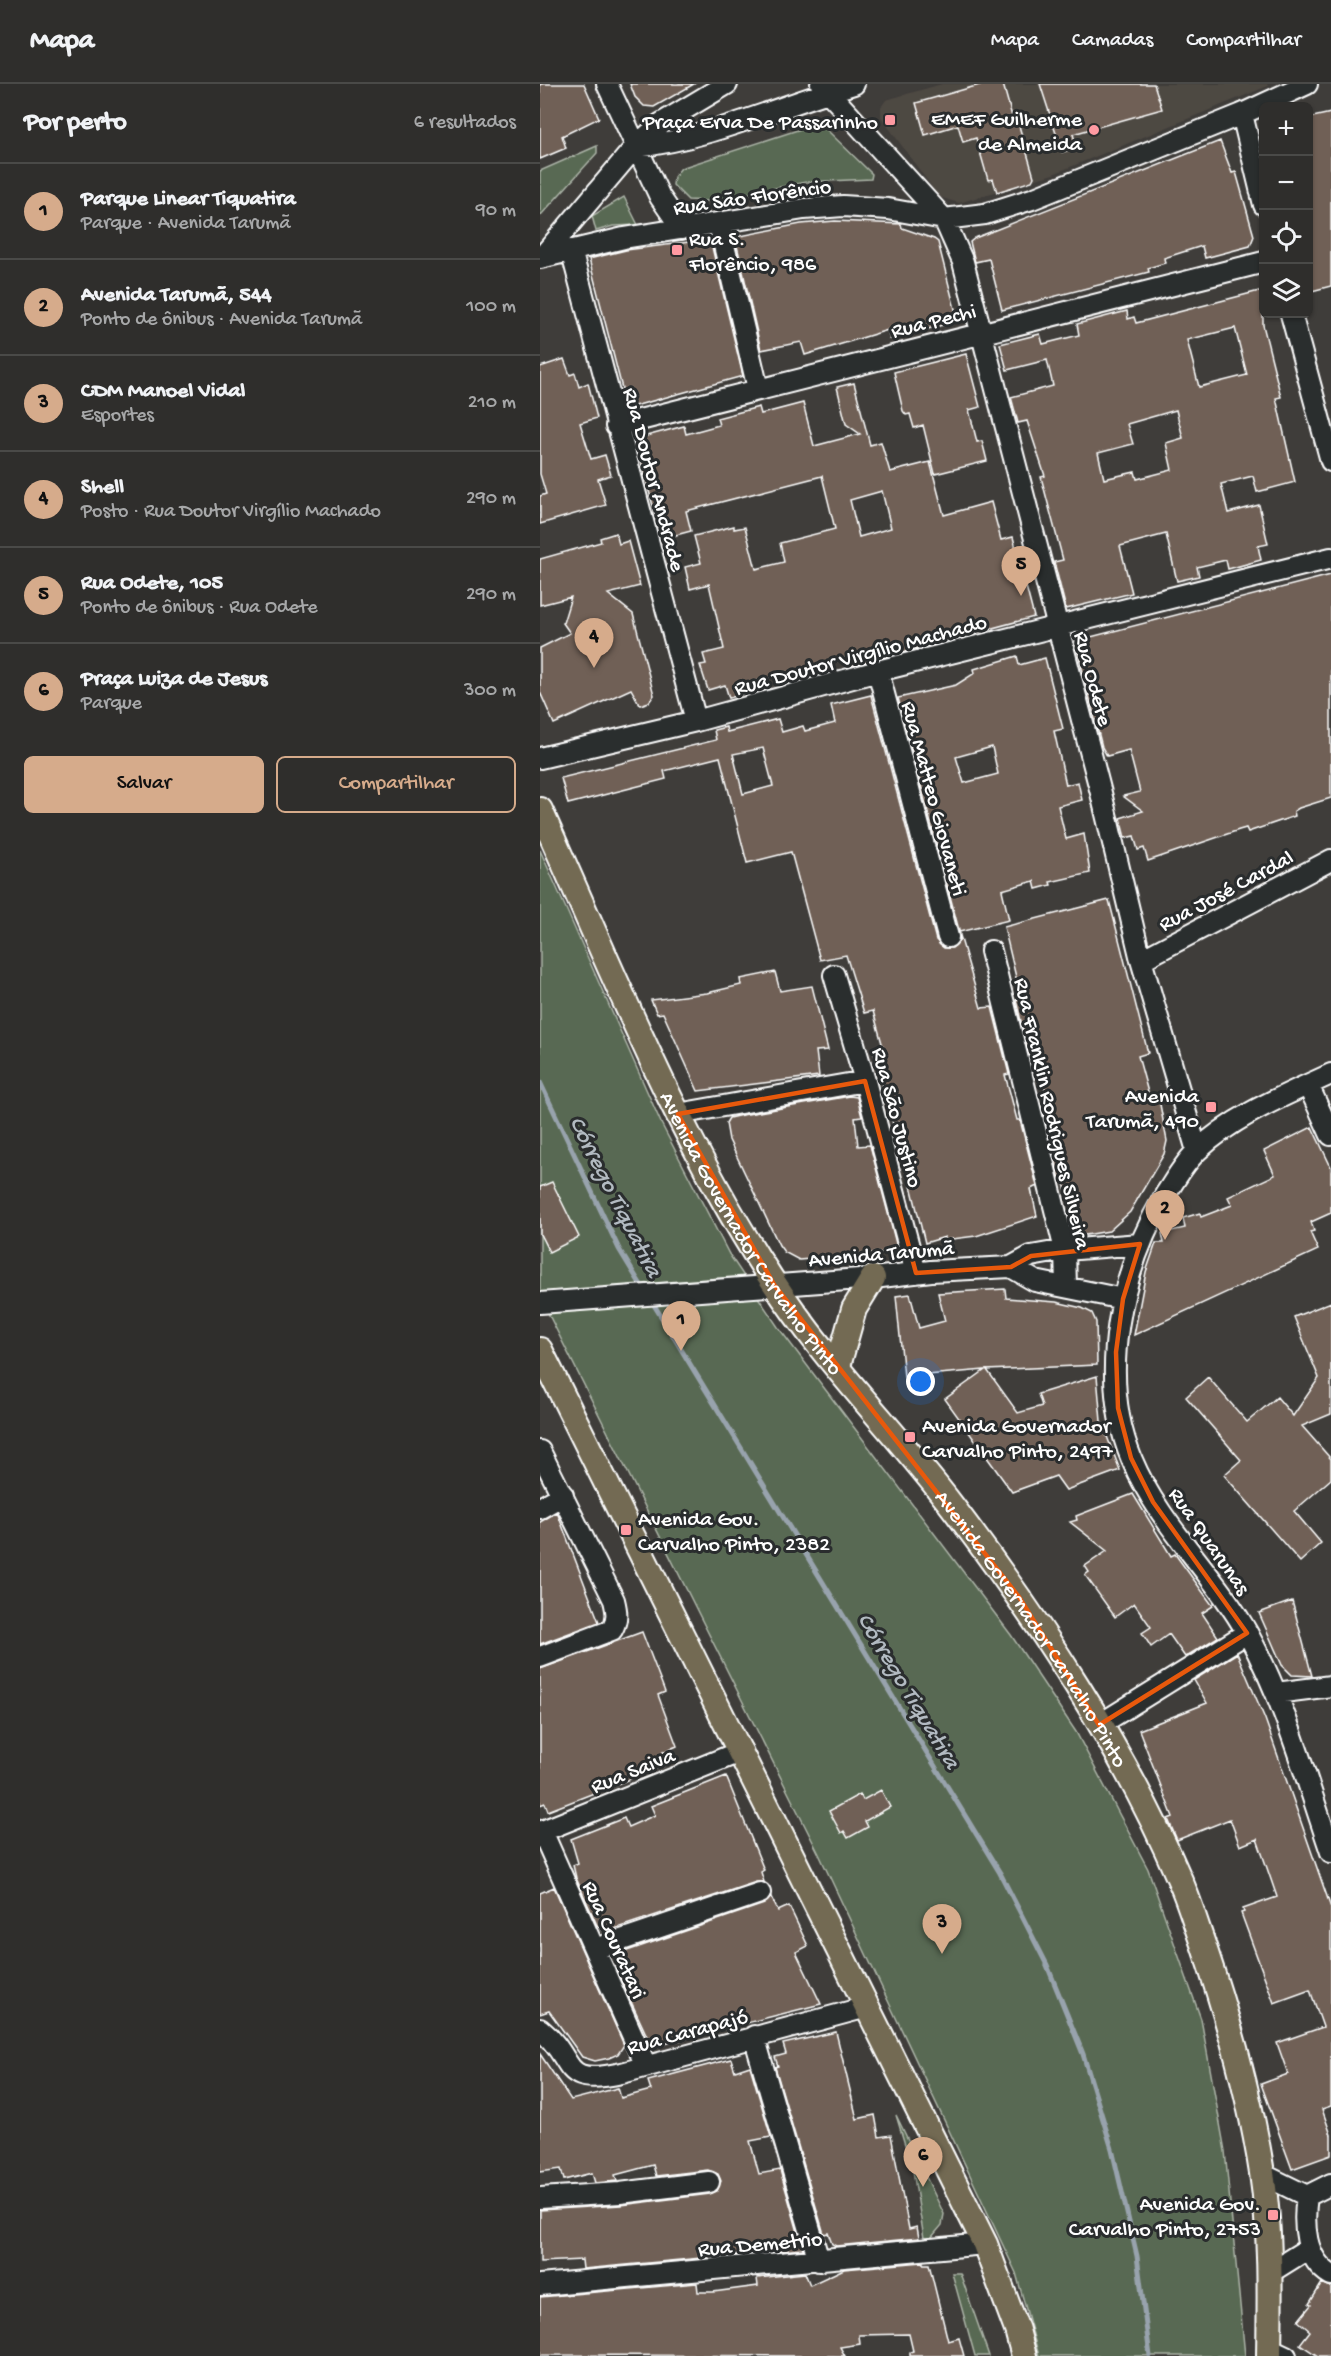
<!DOCTYPE html>
<html lang="pt">
<meta charset="utf-8">
<style>
:root{--surface:#2f2e2c;--page:#373634;--text:#f1f3f6;--muted:#a7a8a9;--line:#4a4a48;--accent:#d6ab8b}
body{margin:0;font-family:"Gochi Hand",sans-serif;background:var(--page);color:var(--text)}
.controls{position:absolute;right:18px;top:18px;display:grid;overflow:hidden;border-radius:9px;box-shadow:0 2px 4px #0004}
.controls button{width:54px;height:54px;display:grid;place-items:center;padding:0;border:0;border-bottom:2px solid var(--line);background:var(--surface);color:var(--text);font:30px sans-serif}
.you{position:absolute;left:381px;top:1298px;width:21px;height:21px;margin:-15px;border:4px solid #fff;border-radius:50%;background:#1a73e8;box-shadow:0 0 0 9px #1a73e833}
.badge{display:grid;place-items:center;width:39px;height:39px;border-radius:50%;background:var(--accent);color:#111;font-size:20px;font-weight:700}
.pin{position:absolute;translate:-50% -50px;filter:drop-shadow(0 2px 3px #0008)}
.pin::after{content:'';position:absolute;top:32px;width:21px;height:18px;background:inherit;clip-path:polygon(0 0,100% 0,50% 100%)}
.list{margin:0;padding:0;list-style:none}
h2{display:flex;justify-content:space-between;align-items:center;height:78px;margin:0;padding:0 24px;font-size:26px}
h2 small{font-size:20px;font-weight:400;color:var(--muted)}
.list li{display:grid;grid-template-columns:39px 1fr auto;gap:18px;align-items:center;box-sizing:border-box;height:96px;padding:0 24px;border-top:2px solid var(--line)}
.list b{display:block;font-size:22px;white-space:nowrap}
.list p{margin:0;font-size:20px;white-space:nowrap;color:var(--muted)}
.list em{font-size:20px;font-style:normal;color:var(--muted)}
.actions{display:flex;gap:12px;padding:18px 24px}
.actions a{flex:1;padding:14px 0;border:2px solid var(--accent);border-radius:9px;text-align:center;font-size:21px;color:var(--accent)}
.actions .main{background:var(--accent);color:#111}
.icon{flex:none;width:33px;height:33px;fill:none;stroke:currentColor;stroke-width:2;stroke-linecap:round;stroke-linejoin:round}
.map{position:relative;flex:none;width:791px;height:2272px;overflow:hidden}
header{display:flex;align-items:center;gap:36px;box-sizing:border-box;height:84px;padding:0 30px;background:var(--surface);border-bottom:2px solid var(--line)}
header strong{font-size:28px}
nav{display:flex;gap:33px;margin-inline-start:auto;font-size:21px}
main{display:flex}
aside{flex:1;background:var(--surface)}
.map>svg:first-child{display:block}
.built{fill:#4e4842}
.green{fill:#596952;stroke:#acb4a8;stroke-width:1.5}
.lines{fill:none;stroke-linecap:round;stroke-linejoin:round}
.stream{stroke:#98a3ad;stroke-width:5}
.building{fill:#706156;stroke:#fff;stroke-width:1.5;fill-rule:evenodd}
.minor-casing{stroke:#fff;stroke-width:24}
.major-casing{stroke:#fff;stroke-width:28}
.minor{stroke:#2a2d2e;stroke-width:20}
.major{stroke:#736b52;stroke-width:24}
.marked{fill:none;stroke:#e8590c;stroke-width:4.5;stroke-linejoin:round}
.poi-dot{fill:#ff9aa2;stroke:#2a2d2e;stroke-width:2}
.labels{text-anchor:middle;stroke-width:6;stroke-linejoin:round;paint-order:stroke}
.poi-label{font-size:22px;fill:#fff;stroke:#2a2d2e;text-anchor:end}
.street-label{font-size:22px;fill:#fff;stroke:#2a2d2e}
.water-label{font-size:24px;font-style:italic;fill:#b2bac1;stroke:#2a2d2e}
</style>
<header>
<strong>Mapa</strong>
<nav><a>Mapa</a><a>Camadas</a><a>Compartilhar</a></nav>
</header>
<main>
<aside>
<h2>Por perto<small>6 resultados</small></h2>
<ul class="list">
<li><span class="badge">1</span><div><b>Parque Linear Tiquatira</b><p>Parque · Avenida Tarumã</p></div><em>90 m</em></li>
<li><span class="badge">2</span><div><b>Avenida Tarumã, 544</b><p>Ponto de ônibus · Avenida Tarumã</p></div><em>100 m</em></li>
<li><span class="badge">3</span><div><b>CDM Manoel Vidal</b><p>Esportes</p></div><em>210 m</em></li>
<li><span class="badge">4</span><div><b>Shell</b><p>Posto · Rua Doutor Virgílio Machado</p></div><em>290 m</em></li>
<li><span class="badge">5</span><div><b>Rua Odete, 105</b><p>Ponto de ônibus · Rua Odete</p></div><em>290 m</em></li>
<li><span class="badge">6</span><div><b>Praça Luiza de Jesus</b><p>Parque</p></div><em>300 m</em></li>
</ul>
<div class="actions"><a class="main">Salvar</a><a>Compartilhar</a></div>
</aside>
<div class="map">
<svg width="791" height="2272" viewBox="0 0 791 2272">
<rect width="100%" height="100%" fill="#3f3d3a"/>
<filter id="ink" filterUnits="userSpaceOnUse"><feTurbulence type="fractalNoise" baseFrequency=".0167" numOctaves="2"/><feDisplacementMap in="SourceGraphic" scale="12" xChannelSelector="R" yChannelSelector="G"/><feConvolveMatrix kernelMatrix="1 2 1 2 8 2 1 2 1" color-interpolation-filters="sRGB"/></filter>
<g filter="url(#ink)">
<path class="built" d="M 402,0 L 727,0 L 728,2 L 513,90 L 419,119 L 399,113 L 341,33 L 341,23 L 346,16 Z"/>
<path class="green" d="M 276,40 L 286,45 L 328,86 L 332,90 L 331,95 L 266,98 L 169,117 L 148,116 L 133,101 L 134,93 L 141,84 Z
M 57,62 L 57,69 L 0,132 L 0,87 Z
M 84,113 L 98,141 L 73,142 L 56,147 L 52,132 Z
M 0,766 L 122,1041 L 189,1170 L 238,1243 L 471,1551 L 536,1648 L 608,1785 L 661,1935 L 685,2067 L 705,2272 L 499,2272 L 476,2189 L 279,1770 L 0,1213 Z
M 356,2031 L 404,2130 L 402,2141 L 391,2154 L 384,2154 L 373,2087 Z
M 412,2189 L 420,2189 L 449,2272 L 435,2272 Z"/>
<g class="lines">
<path class="stream" d="M 0,998 L 79,1165 L 104,1206
M 111,1216 L 460,1789 L 507,1881 L 543,1970 L 572,2065 L 597,2172 L 610,2272"/>
</g>
<path class="building" d="M 0,0 L 44,0 L 59,34 L 22,52 L 26,64 L 0,75 Z
M 90,0 L 154,0 L 114,23 L 104,22 L 95,13 Z
M 443,0 L 463,0 L 473,36 L 477,35 L 494,93 L 492,97 L 457,108 L 453,95 L 448,96 L 436,54 L 423,58 L 418,41 L 385,51 L 376,19 Z
M 500,0 L 614,0 L 622,25 L 533,50 L 537,64 L 522,68 Z
M 791,29 L 791,202 L 768,208 L 768,34 Z
M 680,57 L 692,89 L 696,88 L 714,152 L 710,162 L 665,174 L 662,162 L 624,174 L 625,179 L 608,184 L 609,188 L 462,226 L 449,175 L 435,178 L 430,158 L 435,154 Z
M 295,137 L 361,140 L 362,144 L 394,155 L 398,158 L 418,237 L 350,255 L 348,246 L 265,271 L 261,258 L 221,266 L 195,153 L 261,140 Z
M 165,156 L 172,163 L 203,292 L 87,324 L 49,175 L 86,166 Z
M 723,206 L 723,241 L 741,313 L 736,314 L 755,398 L 717,408 L 713,392 L 681,400 L 688,429 L 719,421 L 728,460 L 718,462 L 721,476 L 688,485 L 686,476 L 657,483 L 659,492 L 637,497 L 626,450 L 580,462 L 592,509 L 526,525 L 514,478 L 523,476 L 501,393 L 505,392 L 487,337 L 478,339 L 471,313 L 513,302 L 507,276 L 467,286 L 460,260 L 500,250 L 503,260 L 539,251 L 537,240 L 587,227 L 588,235 L 594,233 L 596,239 ZM 695,244 L 707,291 L 659,303 L 647,256 ZM 636,326 L 643,354 L 626,359 L 632,386 L 597,395 L 595,388 L 564,395 L 558,369 L 593,360 L 587,340 Z
M 426,270 L 440,323 L 429,326 L 437,358 L 442,357 L 447,377 L 395,390 L 383,341 L 374,344 L 370,330 L 366,331 L 363,327 L 354,288 Z
M 24,275 L 30,291 L 35,289 L 39,303 L 48,299 L 57,334 L 40,339 L 51,375 L 65,371 L 71,391 L 58,395 L 66,421 L 0,440 L 0,412 L 6,410 L 0,390 L 0,283 Z
M 314,299 L 330,361 L 341,358 L 350,388 L 390,378 L 404,431 L 451,418 L 461,456 L 473,453 L 494,533 L 310,582 L 308,574 L 245,589 L 203,601 L 205,609 L 189,614 L 185,601 L 168,606 L 160,581 L 166,580 L 163,570 L 184,565 L 169,500 L 150,505 L 145,483 L 161,479 L 154,452 L 194,442 L 194,445 L 205,443 L 216,485 L 244,478 L 240,459 L 295,445 L 282,392 L 146,427 L 151,447 L 132,452 L 130,441 L 119,444 L 95,355 L 144,342 L 146,350 L 179,341 L 177,334 L 219,323 L 221,330 L 263,319 L 274,362 L 320,350 L 306,340 L 297,303 ZM 342,407 L 351,444 L 319,453 L 310,416 Z
M 76,449 L 79,460 L 88,457 L 100,502 L 68,510 L 93,530 L 114,611 L 109,618 L 100,621 L 91,605 L 14,640 L 0,608 L 0,564 L 30,549 L 23,539 L 31,513 L 0,521 L 0,475 L 61,458 L 60,454 Z
M 791,491 L 791,714 L 759,724 L 754,727 L 755,732 L 708,748 L 706,744 L 699,746 L 608,777 L 604,764 L 598,766 L 594,752 L 585,754 L 580,734 L 603,727 L 583,712 L 600,708 L 589,666 L 567,672 L 562,663 L 535,557 Z
M 477,572 L 479,581 L 505,574 L 523,645 L 514,647 L 526,701 L 538,698 L 542,716 L 518,722 L 526,755 L 544,750 L 550,789 L 510,798 L 511,801 L 496,805 L 494,797 L 462,806 L 469,836 L 419,848 L 441,924 L 452,923 L 469,990 L 465,991 L 470,1009 L 477,1036 L 480,1036 L 497,1102 L 491,1105 L 497,1132 L 436,1152 L 405,1156 L 405,1153 L 385,1159 L 365,1077 L 370,1075 L 360,1038 L 353,1040 L 333,965 L 343,963 L 333,927 L 324,929 L 306,871 L 280,876 L 251,768 L 207,779 L 180,673 L 124,687 L 126,695 L 28,720 L 21,694 L 176,656 L 174,646 L 186,643 L 187,648 L 238,635 L 242,648 L 263,642 L 265,647 L 295,639 L 291,621 L 331,611 L 396,856 L 404,864 L 412,864 L 419,857 L 420,850 L 358,614 L 416,601 L 435,589 L 434,585 ZM 452,663 L 458,690 L 424,699 L 416,673 ZM 223,664 L 233,702 L 203,710 L 193,670 Z
M 569,816 L 608,969 L 598,972 L 609,1012 L 618,1010 L 627,1057 L 624,1070 L 590,1128 L 569,1147 L 540,1152 L 533,1148 L 528,1126 L 531,1126 L 523,1095 L 520,1095 L 504,1029 L 510,1028 L 504,1000 L 499,982 L 492,984 L 476,916 L 481,914 L 464,843 Z
M 235,888 L 240,907 L 272,902 L 288,966 L 276,967 L 279,992 L 158,1007 L 123,929 L 117,930 L 111,916 L 167,909 L 201,901 L 200,895 Z
M 310,1012 L 317,1013 L 322,1033 L 315,1034 L 318,1062 L 330,1061 L 358,1167 L 259,1176 L 244,1168 L 239,1161 L 189,1056 L 186,1039 L 189,1034 L 202,1031 Z
M 772,1043 L 791,1083 L 791,1129 L 771,1138 L 774,1147 L 770,1148 L 778,1166 L 594,1251 L 606,1188 L 616,1159 L 624,1159 L 622,1149 L 645,1144 L 643,1134 L 660,1129 L 661,1133 L 692,1121 L 688,1113 L 735,1091 L 724,1067 Z
M 12,1098 L 39,1153 L 9,1168 L 0,1150 L 0,1103 Z
M 465,1205 L 466,1214 L 516,1218 L 542,1224 L 552,1229 L 556,1238 L 557,1281 L 447,1286 L 478,1329 L 502,1322 L 498,1310 L 557,1292 L 561,1337 L 580,1386 L 526,1406 L 516,1392 L 472,1408 L 405,1315 L 445,1286 L 364,1293 L 356,1212 L 370,1210 L 379,1244 L 405,1237 L 398,1209 Z
M 791,1218 L 791,1330 L 762,1342 L 791,1375 L 791,1395 L 754,1427 L 781,1459 L 760,1478 L 684,1391 L 701,1376 L 646,1313 L 668,1293 L 707,1338 L 737,1313 L 753,1332 L 779,1294 L 754,1233 Z
M 593,1410 L 631,1472 L 635,1470 L 673,1522 L 662,1529 L 678,1553 L 645,1573 L 629,1550 L 611,1563 L 602,1549 L 611,1543 L 594,1519 L 575,1533 L 545,1491 L 549,1488 L 545,1482 L 567,1467 L 530,1438 L 537,1436 L 536,1432 Z
M 17,1428 L 59,1538 L 0,1560 L 0,1438 Z
M 752,1517 L 772,1592 L 752,1591 L 742,1581 L 719,1529 Z
M 102,1548 L 125,1608 L 118,1611 L 137,1662 L 123,1668 L 128,1680 L 8,1727 L 5,1719 L 0,1721 L 0,1585 Z
M 697,1569 L 725,1635 L 791,1824 L 791,2022 L 782,2025 L 791,2051 L 791,2071 L 752,2085 L 721,2000 L 748,1990 L 737,1959 L 783,1943 L 770,1906 L 734,1919 L 701,1829 L 704,1828 L 703,1825 L 737,1813 L 717,1755 L 700,1762 L 690,1735 L 637,1756 L 628,1735 L 633,1733 L 599,1646 L 667,1619 L 654,1596 Z
M 186,1692 L 224,1786 L 221,1788 L 224,1798 L 216,1798 L 65,1848 L 57,1841 L 36,1794 L 33,1781 L 38,1779 L 31,1755 L 84,1734 L 88,1743 L 115,1731 L 111,1722 Z
M 341,1706 L 350,1723 L 325,1737 L 328,1743 L 308,1754 L 304,1747 L 301,1749 L 289,1727 L 320,1710 L 323,1716 Z
M 14,1803 L 84,1961 L 78,1970 L 69,1974 L 55,1977 L 42,1973 L 9,1927 L 0,1930 L 0,1809 Z
M 231,1813 L 238,1827 L 249,1822 L 268,1862 L 256,1868 L 281,1920 L 112,1963 L 76,1885 L 83,1883 L 79,1873 L 87,1867 L 224,1820 Z
M 296,1948 L 317,2035 L 335,2031 L 339,2053 L 351,2051 L 369,2145 L 377,2143 L 379,2154 L 296,2162 L 292,2160 L 288,2149 L 284,2150 L 235,1983 L 238,1982 L 235,1973 L 246,1970 L 243,1960 Z
M 0,1970 L 31,2016 L 78,2004 L 81,2014 L 111,2006 L 108,1997 L 191,1975 L 195,1987 L 210,1982 L 231,2053 L 210,2057 L 219,2090 L 240,2086 L 263,2165 L 230,2168 L 228,2162 L 194,2171 L 43,2185 L 42,2176 L 0,2178 L 0,2126 L 81,2121 L 170,2110 L 177,2107 L 181,2097 L 178,2090 L 168,2086 L 116,2092 L 113,2081 L 75,2091 L 77,2097 L 55,2099 L 52,2089 L 24,2096 L 21,2085 L 0,2088 Z
M 383,2178 L 383,2180 L 389,2180 L 408,2257 L 419,2254 L 424,2272 L 370,2272 L 370,2268 L 373,2267 L 369,2250 L 319,2251 L 320,2260 L 300,2263 L 305,2272 L 0,2271 L 0,2213 L 157,2199 L 158,2208 L 173,2208 L 218,2202 L 217,2194 L 265,2189 L 270,2201 L 304,2185 Z
M 782,2199 L 791,2203 L 791,2272 L 778,2272 L 760,2260 L 770,2247 L 758,2237 L 771,2221 L 769,2220 Z"/>
<g class="lines">
<g class="minor-casing">
<path id="minor" d="M 67,0 L 120,113 L 142,145
M 281,0 L 404,135 L 423,178 L 561,709 L 601,876 L 657,1067
M 702,30 L 724,121
M 95,63 C 171,55 241,21 314,0
M 179,140 L 218,305
M 31,166 L 156,637
M 2,173 L 95,63 L 120,40 L 187,0
M 0,174 L 84,154 L 264,125 L 303,122 L 348,125 L 404,135 L 445,130 L 492,115 L 702,30 L 767,0
M 751,230 L 791,377
M 76,342 L 724,178
M 338,587 L 408,853
M 0,674 L 156,637 L 338,587 L 791,474
M 451,867 L 525,1166 L 526,1203
M 601,876 L 791,776
M 294,891 L 325,997 L 376,1189
M 791,990 C 746,1011 695,1031 658,1066 C 644,1079 635,1096 625,1111 C 580,1187 557,1292 592,1376 C 619,1441 674,1489 708,1550 C 745,1618 766,1695 791,1768
M 768,1001 L 791,1051
M 138,1030 L 325,997
M 471,1183 L 495,1197 L 583,1215
M 0,1219 L 333,1194 L 391,1187 L 471,1183 L 491,1172 L 525,1166 L 600,1160
M 0,1367 L 74,1516 C 77,1528 78,1535 72,1546 L 0,1573
M 0,1424 L 23,1411
M 736,1609 L 791,1602
M 559,1641 L 707,1549
M 2,1747 L 106,1982
M 0,1748 L 202,1667
M 55,1865 L 220,1809
M 0,1945 C 39,1977 17,2003 82,1989 L 327,1923
M 214,1952 L 279,2177
M 722,2090 L 767,2112
M 767,2112 C 763,2139 764,2175 791,2191
M 767,2112 L 791,2100
M 0,2114 L 80,2109 L 169,2098
M 729,2189 L 769,2164
M 0,2201 L 445,2160
M 729,2264 L 746,2272"/>
</g>
<g class="major-casing">
<g id="major">
<path id="s1" d="M 0,726 C 72,885 136,1050 232,1196 C 284,1277 354,1346 412,1422 C 499,1537 582,1661 639,1794 C 649,1816 655,1838 663,1860 C 688,1934 710,2011 722,2089 C 731,2148 730,2212 729,2272"/>
<path d="M 0,1266 L 445,2160 L 477,2246 L 484,2272"/>
<path d="M 298,1282 L 314,1225 L 333,1194"/>
</g>
</g>
<use href="#minor" class="minor"/>
<use href="#major" class="major"/>
</g>
</g>
<path class="marked" d="M 325,997 L 376,1189 L 471,1183 L 491,1172 L 600,1160 L 583,1215 L 576,1268 L 578,1324 L 591,1374 L 613,1418 L 707,1549 L 559,1641 L 479,1513 L 235,1202 L 138,1030 Z"/>
<g class="poi-dot">
<rect x="344" y="30" width="12" height="12" rx="3"/>
<circle cx="554" cy="46" r="6"/>
<rect x="131" y="160" width="12" height="12" rx="3"/>
<rect x="665" y="1017" width="12" height="12" rx="3"/>
<rect x="364" y="1347" width="12" height="12" rx="3"/>
<rect x="80" y="1440" width="12" height="12" rx="3"/>
<rect x="727" y="2125" width="12" height="12" rx="3"/>
</g>
<g class="labels">
<g class="poi-label">
<text x="542" y="41">EMEF Guilherme<tspan x="542" dy="25">de Almeida</tspan></text>
<text x="338" y="44">Praça Erva De Passarinho</text>
<text x="149" y="161" text-anchor="start">Rua S.<tspan x="149" dy="25">Florêncio, 986</tspan></text>
<text x="659" y="1018">Avenida<tspan x="659" dy="25">Tarumã, 490</tspan></text>
<text x="382" y="1348" text-anchor="start">Avenida Governador<tspan x="382" dy="25">Carvalho Pinto, 2497</tspan></text>
<text x="98" y="1441" text-anchor="start">Avenida Gov.<tspan x="98" dy="25">Carvalho Pinto, 2382</tspan></text>
<text x="721" y="2126">Avenida Gov.<tspan x="721" dy="25">Carvalho Pinto, 2753</tspan></text>
</g>
<g class="street-label">
<text transform="translate(212 111) rotate(-8)" y="8">Rua São Florêncio</text>
<text transform="translate(393 235) rotate(-14)" y="8">Rua Pechi</text>
<text transform="translate(116 395) rotate(75)" y="8">Rua Doutor Andrade</text>
<text transform="translate(320 569) rotate(-15)" y="8">Rua Doutor Virgílio Machado</text>
<text transform="translate(555 594) rotate(75)" y="8">Rua Odete</text>
<text transform="translate(396 714) rotate(75)" y="8">Rua Matteo Giovaneti</text>
<text transform="translate(685 805) rotate(-28)" y="8">Rua José Cardal</text>
<text transform="translate(514 1029) rotate(77)" y="8">Rua Franklin Rodrigues Silveira</text>
<text transform="translate(359 1033) rotate(75)" y="8">Rua São Justino</text>
<text dy="8" stroke="none"><textPath href="#s1" startOffset="474">Avenida Governador Carvalho Pinto</textPath></text>
<text transform="translate(341 1168) rotate(-5)" y="8">Avenida Tarumã</text>
<text transform="translate(671 1456) rotate(55)" y="8">Rua Quarunas</text>
<text dy="8" stroke="none"><textPath href="#s1" startOffset="960">Avenida Governador Carvalho Pinto</textPath></text>
<text transform="translate(92 1685) rotate(-22)" y="8">Rua Saiva</text>
<text transform="translate(76 1855) rotate(66)" y="8">Rua Couratari</text>
<text transform="translate(147 1946) rotate(-15)" y="8">Rua Carapajó</text>
<text transform="translate(220 2158) rotate(-5)" y="8">Rua Demetrio</text>
</g>
<g class="water-label">
<text transform="translate(77 1112) rotate(63)" y="8">Córrego Tiquatira</text>
<text transform="translate(370 1606) rotate(59)" y="8">Córrego Tiquatira</text>
</g>
</g>
</svg>
<div class="controls">
<button>+</button>
<button>−</button>
<button><svg class="icon" aria-label="locate" viewBox="0 0 24 24"><circle cx="12" cy="12" r="6"/><path d="M12 2v4M12 18v4M2 12h4M18 12h4"/></svg></button>
<button><svg class="icon" aria-label="layers" viewBox="0 0 24 24"><path d="M12 4l9 5-9 5-9-5zM3 14l9 5 9-5"/></svg></button>
</div>
<div class="you"></div>
<div class="pin badge" style="left:141px;top:1267px">1</div>
<div class="pin badge" style="left:625px;top:1156px">2</div>
<div class="pin badge" style="left:402px;top:1870px">3</div>
<div class="pin badge" style="left:54px;top:584px">4</div>
<div class="pin badge" style="left:481px;top:512px">5</div>
<div class="pin badge" style="left:383px;top:2103px">6</div>
</div>
</main>
